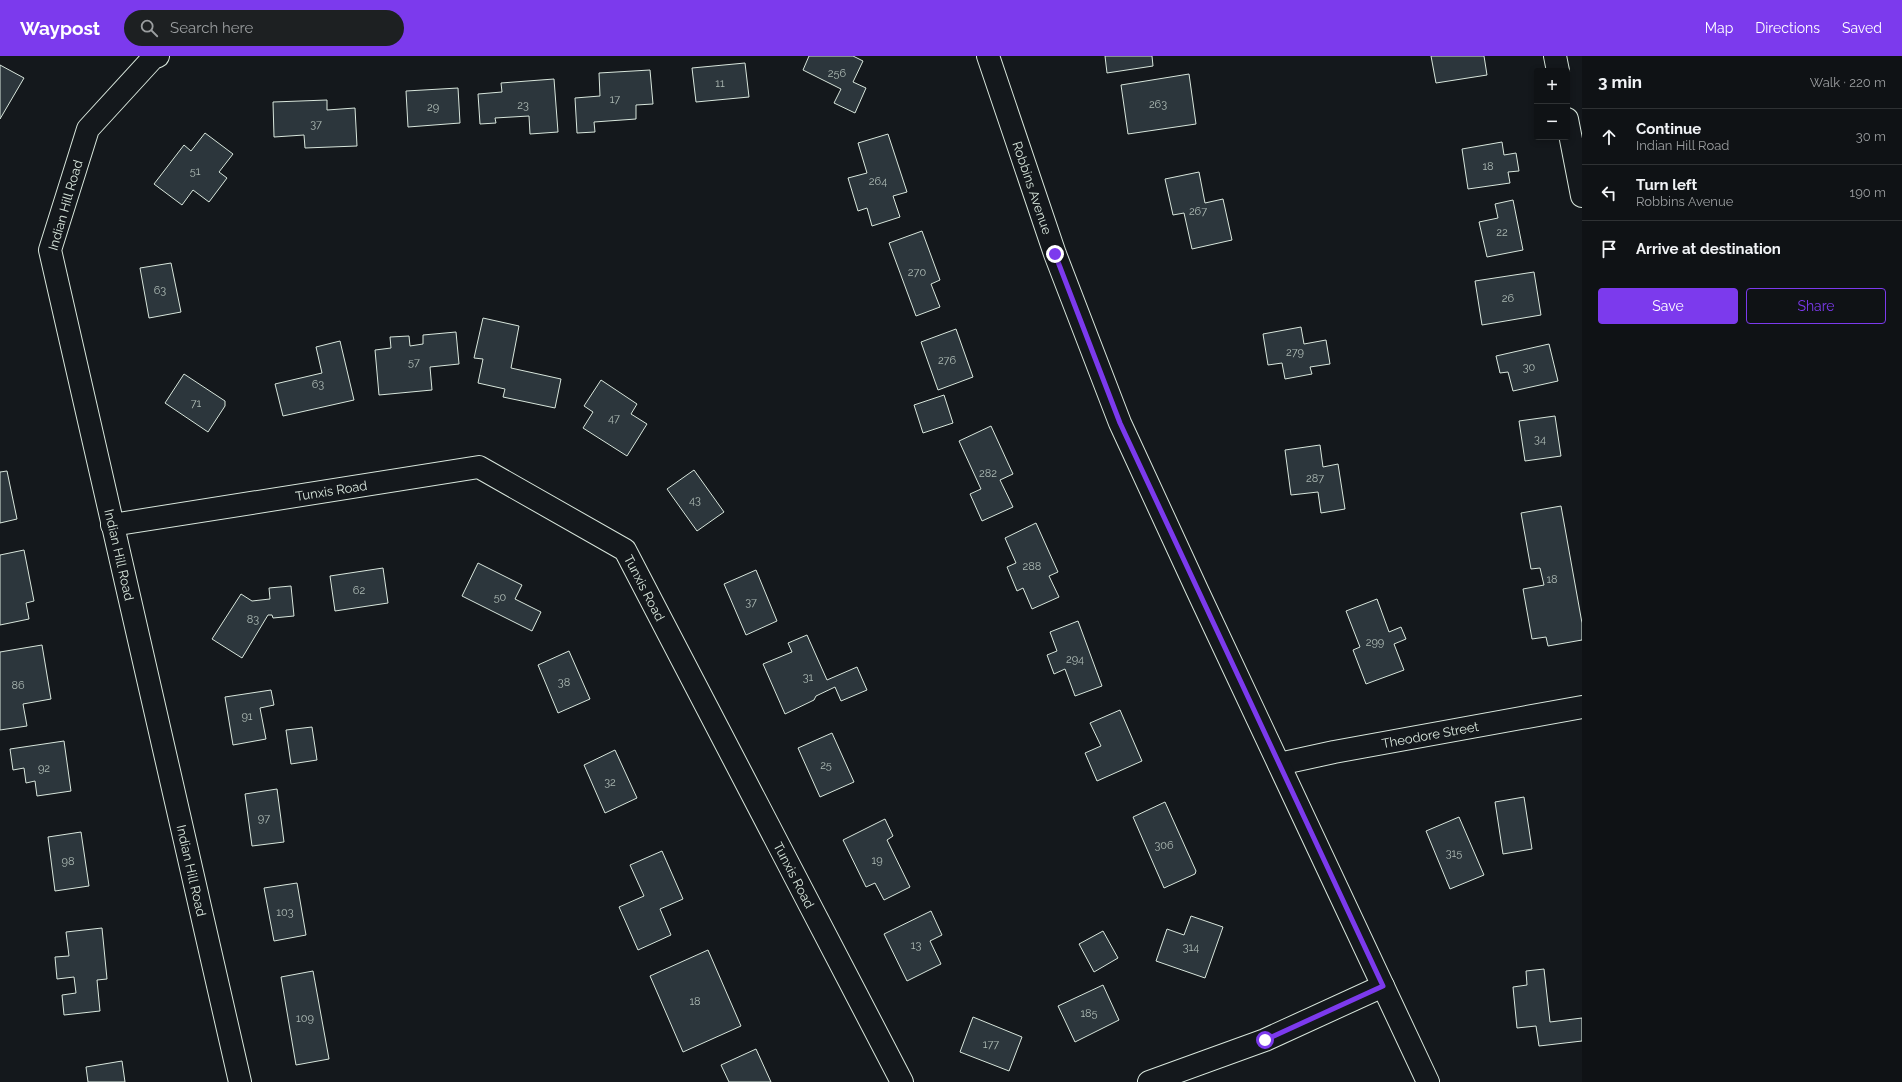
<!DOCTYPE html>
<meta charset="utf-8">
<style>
:root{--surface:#0f1215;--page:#1d2022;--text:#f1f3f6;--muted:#9b9ea0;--line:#2f3234;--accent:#7c3aed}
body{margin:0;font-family:Raleway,sans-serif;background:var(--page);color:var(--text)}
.controls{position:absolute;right:12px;top:12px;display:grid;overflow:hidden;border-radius:4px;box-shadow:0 2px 6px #0003}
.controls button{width:36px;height:36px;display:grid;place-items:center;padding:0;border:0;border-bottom:1px solid var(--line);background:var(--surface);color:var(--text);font:20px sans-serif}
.stop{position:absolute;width:12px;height:12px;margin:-9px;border:3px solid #7c3aed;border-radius:50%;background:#fff}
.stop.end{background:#7c3aed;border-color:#fff;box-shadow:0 1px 4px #0008}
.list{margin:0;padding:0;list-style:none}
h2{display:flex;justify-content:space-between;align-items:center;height:52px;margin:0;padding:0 16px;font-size:17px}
h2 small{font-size:13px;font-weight:400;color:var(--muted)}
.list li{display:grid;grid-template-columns:26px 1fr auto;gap:12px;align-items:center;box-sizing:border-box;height:56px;padding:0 16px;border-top:1px solid var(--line)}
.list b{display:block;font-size:15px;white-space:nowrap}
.list p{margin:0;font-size:13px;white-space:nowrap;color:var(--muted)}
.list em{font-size:13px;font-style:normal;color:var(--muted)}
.actions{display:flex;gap:8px;padding:12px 16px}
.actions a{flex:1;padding:9px 0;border:1px solid var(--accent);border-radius:4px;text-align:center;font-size:14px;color:var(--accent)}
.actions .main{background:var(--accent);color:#fff}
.icon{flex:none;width:22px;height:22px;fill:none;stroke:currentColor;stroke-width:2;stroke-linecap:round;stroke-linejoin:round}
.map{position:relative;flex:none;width:1582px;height:1026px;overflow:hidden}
header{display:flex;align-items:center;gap:24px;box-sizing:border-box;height:56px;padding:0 20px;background:var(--accent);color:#fff}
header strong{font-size:19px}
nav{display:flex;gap:22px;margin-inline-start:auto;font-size:14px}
.search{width:280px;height:36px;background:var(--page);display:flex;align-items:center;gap:10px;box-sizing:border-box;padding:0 14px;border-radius:22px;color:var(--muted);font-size:15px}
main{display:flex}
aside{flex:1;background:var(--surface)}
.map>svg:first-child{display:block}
.building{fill:#2c363c;stroke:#d8e6dc}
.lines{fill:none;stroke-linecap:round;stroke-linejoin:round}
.minor-casing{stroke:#d8e6dc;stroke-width:24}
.secondary-casing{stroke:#d8e6dc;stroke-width:24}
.minor{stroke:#14181c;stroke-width:22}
.secondary{stroke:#14181c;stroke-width:22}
.route{stroke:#7c3aed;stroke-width:5}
.labels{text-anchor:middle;stroke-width:3;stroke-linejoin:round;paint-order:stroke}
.number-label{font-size:11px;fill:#adbab4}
.street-label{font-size:13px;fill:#d8e6dc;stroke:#14181c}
</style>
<header>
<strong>Waypost</strong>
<div class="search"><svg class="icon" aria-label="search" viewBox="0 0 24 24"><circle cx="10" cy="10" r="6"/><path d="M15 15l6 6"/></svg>Search here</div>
<nav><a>Map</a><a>Directions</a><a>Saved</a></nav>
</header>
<main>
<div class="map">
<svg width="1582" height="1026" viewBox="0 0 1582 1026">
<rect width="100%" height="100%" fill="#14181c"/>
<path class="building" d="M 809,0 L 853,0 L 863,5 L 853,26 L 866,32 L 855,57 L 834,47 L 841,33 L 803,14 Z
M 1105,0 L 1152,0 L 1153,10 L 1107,17 Z
M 1431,0 L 1484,0 L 1487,19 L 1436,27 Z
M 745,7 L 749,41 L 696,46 L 692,12 Z
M 0,9 L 24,22 L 0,63 Z
M 650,14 L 653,48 L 636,49 L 636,63 L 594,66 L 595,76 L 577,77 L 575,42 L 600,40 L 599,17 Z
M 1189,18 L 1196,68 L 1128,78 L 1121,29 Z
M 554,23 L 558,76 L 530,78 L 529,60 L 495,62 L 496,67 L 480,68 L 478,38 L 502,36 L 501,27 Z
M 458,32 L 460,67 L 408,71 L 406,35 Z
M 327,44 L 327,54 L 355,52 L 357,90 L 305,92 L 304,79 L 274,81 L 273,46 Z
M 205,77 L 233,98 L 219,116 L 227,122 L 209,146 L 193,134 L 182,149 L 154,128 L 184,89 L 191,95 Z
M 888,78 L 907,136 L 893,140 L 900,161 L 872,170 L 867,152 L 858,155 L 848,122 L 867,117 L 858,87 Z
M 1502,86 L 1504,99 L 1516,97 L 1519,115 L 1508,116 L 1510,127 L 1468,133 L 1462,93 Z
M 1199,116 L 1205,147 L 1223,143 L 1232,184 L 1192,193 L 1184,157 L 1173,159 L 1165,123 Z
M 1513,144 L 1523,194 L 1487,201 L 1479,166 L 1498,162 L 1495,148 Z
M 922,175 L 940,224 L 931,228 L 940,251 L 916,260 L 889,187 Z
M 171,207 L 181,256 L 149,262 L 140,212 Z
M 1534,216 L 1541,259 L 1482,269 L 1475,225 Z
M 483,262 L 519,270 L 511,312 L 561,323 L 555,352 L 503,341 L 505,333 L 478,327 L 483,303 L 474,302 Z
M 1301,271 L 1304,288 L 1326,284 L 1330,308 L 1310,311 L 1312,318 L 1285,323 L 1282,307 L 1268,309 L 1263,278 Z
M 956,273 L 973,321 L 938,334 L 921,286 Z
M 456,276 L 459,308 L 430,311 L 432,334 L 379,339 L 375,294 L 391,292 L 390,281 L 409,280 L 410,290 L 423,288 L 423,279 Z
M 340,285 L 354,344 L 283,360 L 275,328 L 322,317 L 316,291 Z
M 1549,288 L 1558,325 L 1513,335 L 1508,316 L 1500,317 L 1496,300 Z
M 184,318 L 225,345 L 225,350 L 208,376 L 165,347 Z
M 601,324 L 637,348 L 631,358 L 647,368 L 627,400 L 583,372 L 593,356 L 584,350 Z
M 944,339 L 953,367 L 923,377 L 914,349 Z
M 1555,360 L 1561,400 L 1525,405 L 1519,365 Z
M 991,370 L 1013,418 L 1000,424 L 1013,451 L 982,465 L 970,438 L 981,433 L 959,385 Z
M 1320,389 L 1323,411 L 1338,408 L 1345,453 L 1321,457 L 1318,436 L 1291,439 L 1285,394 Z
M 694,414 L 724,456 L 697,475 L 667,433 Z
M 7,415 L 17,463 L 0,467 L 0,416 Z
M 1561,450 L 1582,567 L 1582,584 L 1548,590 L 1546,581 L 1532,583 L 1523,533 L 1544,529 L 1540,512 L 1531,513 L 1521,457 Z
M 1036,467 L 1058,516 L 1049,520 L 1059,541 L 1032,553 L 1023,532 L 1017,535 L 1007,511 L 1016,507 L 1005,482 Z
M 24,494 L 34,545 L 26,547 L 29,563 L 0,569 L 0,499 Z
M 478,507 L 522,529 L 515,543 L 541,556 L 532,575 L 462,540 Z
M 383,512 L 388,547 L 335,555 L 330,520 Z
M 756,514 L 777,565 L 746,579 L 724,528 Z
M 291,530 L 294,560 L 273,562 L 272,559 L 268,559 L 242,602 L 212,583 L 241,538 L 252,545 L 270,543 L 269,532 Z
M 1377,543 L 1389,576 L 1401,571 L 1406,583 L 1394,588 L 1404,614 L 1366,628 L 1353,594 L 1360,591 L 1346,555 Z
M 1078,565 L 1102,630 L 1075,640 L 1065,613 L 1054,618 L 1047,599 L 1057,595 L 1050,576 Z
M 807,579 L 827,624 L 857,611 L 867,634 L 841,645 L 835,631 L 816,640 L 814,644 L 785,658 L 763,608 L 792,596 L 788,587 Z
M 42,589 L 51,643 L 23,648 L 27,670 L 0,674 L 0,596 Z
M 569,595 L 590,643 L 558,657 L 538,609 Z
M 271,634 L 274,649 L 260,652 L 266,683 L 233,689 L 225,641 Z
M 1120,654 L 1142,705 L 1097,725 L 1085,697 L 1101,690 L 1090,667 Z
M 312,671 L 317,704 L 291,708 L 286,674 Z
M 832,677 L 854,726 L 820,741 L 798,692 Z
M 64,685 L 71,735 L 37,740 L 35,725 L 26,727 L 24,712 L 13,714 L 10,693 Z
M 615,694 L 637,742 L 605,757 L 584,709 Z
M 277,733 L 284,786 L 252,790 L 245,738 Z
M 1524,741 L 1532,793 L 1503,798 L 1495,746 Z
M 1165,746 L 1196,815 L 1195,818 L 1164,832 L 1133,761 Z
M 1459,761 L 1484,819 L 1450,833 L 1426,775 Z
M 885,763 L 893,780 L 887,784 L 910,831 L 884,844 L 875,827 L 866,831 L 843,784 Z
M 81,776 L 89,830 L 55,835 L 48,781 Z
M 662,795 L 683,843 L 660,853 L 671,879 L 638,894 L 619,851 L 644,840 L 630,809 Z
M 297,827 L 306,879 L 274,885 L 264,832 Z
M 931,855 L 942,879 L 930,885 L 941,908 L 907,925 L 884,878 Z
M 1191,860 L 1223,871 L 1205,922 L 1156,905 L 1167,873 L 1184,879 Z
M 102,872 L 107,923 L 97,924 L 100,955 L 64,959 L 62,939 L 76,937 L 74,921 L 57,923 L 55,901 L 69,900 L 66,876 Z
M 1103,875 L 1118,902 L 1094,916 L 1079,888 Z
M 708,894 L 741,970 L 683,996 L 650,920 Z
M 1544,913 L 1550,966 L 1582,962 L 1582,985 L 1539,990 L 1536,970 L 1517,972 L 1513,931 L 1527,929 L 1526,915 Z
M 313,915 L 329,1003 L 296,1009 L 281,921 Z
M 1103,929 L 1119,964 L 1075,986 L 1058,950 Z
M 973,961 L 1022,981 L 1009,1015 L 960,996 Z
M 756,993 L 771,1026 L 729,1026 L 721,1009 Z
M 122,1005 L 125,1026 L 88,1026 L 86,1011 Z"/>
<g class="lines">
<g class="minor-casing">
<g id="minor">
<path id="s1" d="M 158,0 L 153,2 L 88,73 L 50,194 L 240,1026"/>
<path d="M 1555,0 L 1558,15"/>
<path d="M 1567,63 L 1582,140"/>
<path id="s2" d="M 112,469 L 479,411 L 625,494 L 902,1026"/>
<path id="s3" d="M 1279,708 L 1334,696 L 1582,651"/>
<path d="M 1149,1026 L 1265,984 L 1383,930"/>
</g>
</g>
<g class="secondary-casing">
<g id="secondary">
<path id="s4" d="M 988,0 L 1055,198 L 1120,367 L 1198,536 L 1428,1026"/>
</g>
</g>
<use href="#minor" class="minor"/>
<use href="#secondary" class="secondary"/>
</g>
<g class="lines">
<path class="route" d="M 1055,198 L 1120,367 L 1383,930 L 1265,984"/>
</g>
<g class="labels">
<g class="number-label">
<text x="837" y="21">256</text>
<text x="720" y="31">11</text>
<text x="615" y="47">17</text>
<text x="1158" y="52">263</text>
<text x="523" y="53">23</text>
<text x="433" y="55">29</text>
<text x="316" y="72">37</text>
<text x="1488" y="114">18</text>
<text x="195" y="119">51</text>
<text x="878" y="129">264</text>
<text x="1198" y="159">267</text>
<text x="1502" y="180">22</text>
<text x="917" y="220">270</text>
<text x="160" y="238">63</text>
<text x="1508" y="246">26</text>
<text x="1295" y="300">279</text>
<text x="947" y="308">276</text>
<text x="414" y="310">57</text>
<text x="1529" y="315">30</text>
<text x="318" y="332">63</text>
<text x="196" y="351">71</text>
<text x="614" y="366">47</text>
<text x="1540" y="387">34</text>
<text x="988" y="421">282</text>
<text x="1315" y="426">287</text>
<text x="695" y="448">43</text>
<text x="1032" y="514">288</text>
<text x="1552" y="527">18</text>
<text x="359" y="538">62</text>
<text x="500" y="545">50</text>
<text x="751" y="550">37</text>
<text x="253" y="567">83</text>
<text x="1375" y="590">299</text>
<text x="1075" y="607">294</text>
<text x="808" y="625">31</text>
<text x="564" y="630">38</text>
<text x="18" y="633">86</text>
<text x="247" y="664">91</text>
<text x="826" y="713">25</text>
<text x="44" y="716">92</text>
<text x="610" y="730">32</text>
<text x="264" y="766">97</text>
<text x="1164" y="793">306</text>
<text x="1454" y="801">315</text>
<text x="877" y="808">19</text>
<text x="68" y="809">98</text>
<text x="285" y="860">103</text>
<text x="916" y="893">13</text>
<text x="1191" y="895">314</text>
<text x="695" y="949">18</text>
<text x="1089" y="961">185</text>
<text x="305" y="966">109</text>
<text x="991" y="992">177</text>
</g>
<g class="street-label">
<text dy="5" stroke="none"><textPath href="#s4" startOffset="139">Robbins Avenue</textPath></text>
<text transform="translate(65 149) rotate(-74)" y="5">Indian Hill Road</text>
<text dy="5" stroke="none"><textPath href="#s2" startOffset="222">Tunxis Road</textPath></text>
<text dy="5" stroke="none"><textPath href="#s1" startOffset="541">Indian Hill Road</textPath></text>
<text dy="5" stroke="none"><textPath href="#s2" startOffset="582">Tunxis Road</textPath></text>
<text dy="5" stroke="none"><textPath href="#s3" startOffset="154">Theodore Street</textPath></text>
<text dy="5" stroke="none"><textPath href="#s1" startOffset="865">Indian Hill Road</textPath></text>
<text dy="5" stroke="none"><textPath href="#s2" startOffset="906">Tunxis Road</textPath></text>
</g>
</g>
</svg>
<div class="controls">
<button>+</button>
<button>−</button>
</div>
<div class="stop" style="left:1265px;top:984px"></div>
<div class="stop end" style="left:1055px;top:198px"></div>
</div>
<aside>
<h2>3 min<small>Walk · 220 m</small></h2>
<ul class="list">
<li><svg class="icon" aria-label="ahead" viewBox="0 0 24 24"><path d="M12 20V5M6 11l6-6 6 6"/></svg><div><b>Continue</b><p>Indian Hill Road</p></div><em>30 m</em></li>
<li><svg class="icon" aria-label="left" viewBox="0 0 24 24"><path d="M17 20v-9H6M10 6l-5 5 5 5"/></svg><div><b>Turn left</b><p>Robbins Avenue</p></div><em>190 m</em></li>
<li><svg class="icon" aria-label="arrive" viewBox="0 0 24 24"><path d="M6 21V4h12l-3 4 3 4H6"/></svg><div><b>Arrive at destination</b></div></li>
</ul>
<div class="actions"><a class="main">Save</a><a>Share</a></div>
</aside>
</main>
